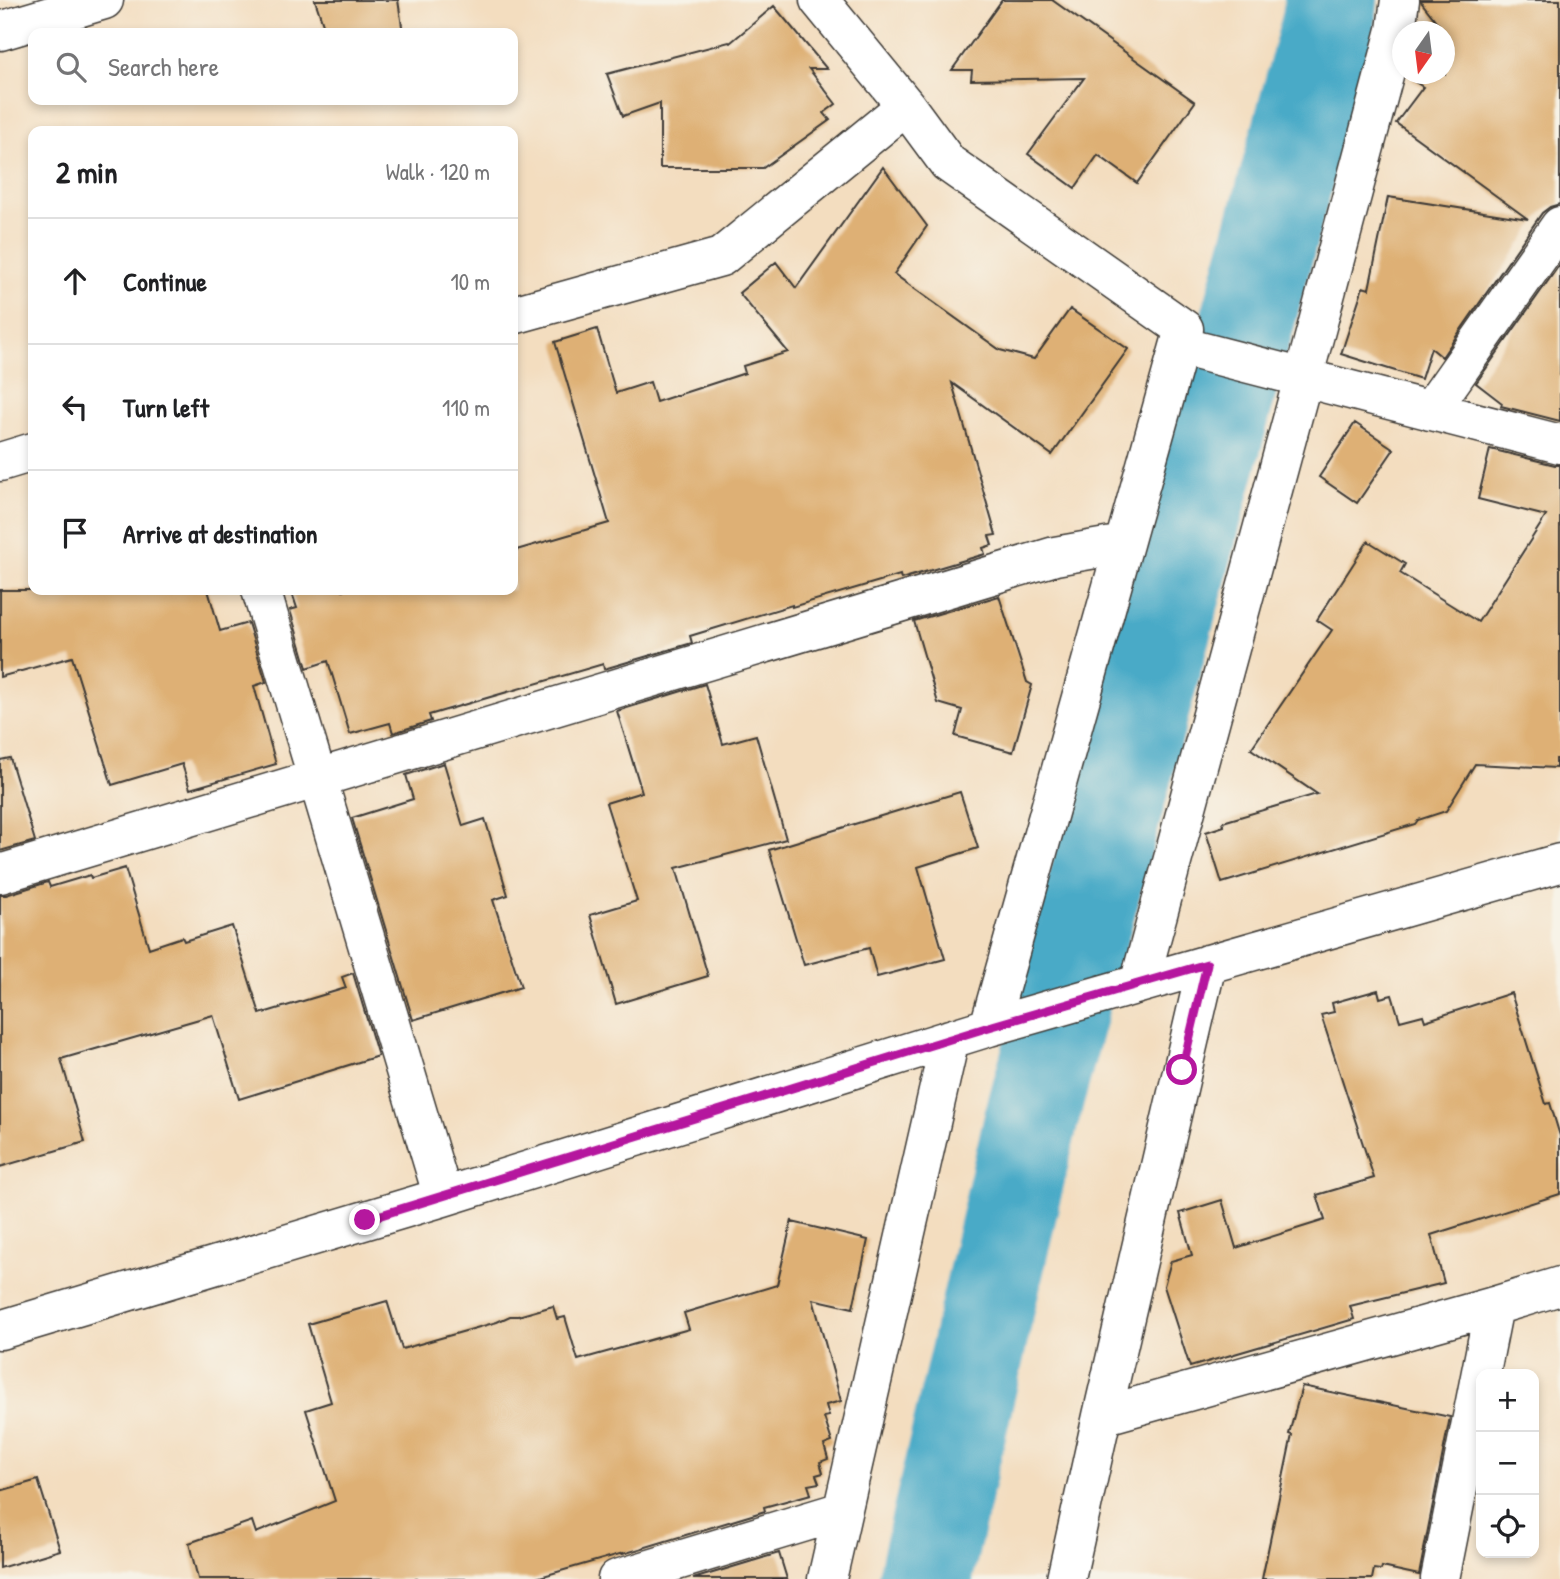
<!DOCTYPE html>
<meta charset="utf-8">
<style>
:root{--surface:#fff;--page:#f2f2f2;--text:#202124;--muted:#757577;--line:#e0e0e0}
body{margin:0;font-family:"Patrick Hand",sans-serif;background:var(--page);color:var(--text)}
.controls{position:absolute;right:21px;bottom:21px;display:grid;overflow:hidden;border-radius:14px;box-shadow:0 4px 10px #0003}
.controls button{width:63px;height:63px;display:grid;place-items:center;padding:0;border:0;border-bottom:2px solid var(--line);background:var(--surface);color:var(--text);font:35px sans-serif}
.compass{position:absolute;left:1392px;top:21px;width:63px;height:63px;border-radius:50%;background:var(--surface);box-shadow:0 4px 10px #0003;rotate:194deg}
.stop{position:absolute;width:21px;height:21px;margin:-16px;border:5px solid #b5179e;border-radius:50%;background:#fff}
.stop.end{background:#b5179e;border-color:#fff;box-shadow:0 2px 7px #0008}
.list{margin:0;padding:0;list-style:none}
h2{display:flex;justify-content:space-between;align-items:center;height:91px;margin:0;padding:0 28px;font-size:30px}
h2 small{font-size:23px;font-weight:400;color:var(--muted)}
.list li{display:grid;grid-template-columns:46px 1fr auto;gap:21px;align-items:center;box-sizing:border-box;height:126px;padding:0 28px;border-top:2px solid var(--line)}
.list b{display:block;font-size:26px;white-space:nowrap}
.list em{font-size:23px;font-style:normal;color:var(--muted)}
.icon{flex:none;width:38px;height:38px;fill:none;stroke:currentColor;stroke-width:2;stroke-linecap:round;stroke-linejoin:round}
.map{position:relative;flex:none;width:1560px;height:1579px;overflow:hidden}
.search{position:absolute;background:var(--surface);box-shadow:0 4px 10px #0003;left:28px;top:28px;width:490px;height:77px;display:flex;align-items:center;gap:18px;box-sizing:border-box;padding:0 24px;border-radius:14px;color:var(--muted);font-size:26px}
.panel{position:absolute;background:var(--surface);box-shadow:0 4px 10px #0003;left:28px;top:126px;width:490px;height:469px;border-radius:14px}
.map>svg:first-child{display:block}
.lines{fill:none;stroke-linecap:round;stroke-linejoin:round}
.river{stroke:#48aac7;stroke-width:94}
.building{fill:#deb075}
.minor-casing{stroke:#3c3934;stroke-width:41}
.minor{stroke:#fff;stroke-width:38}
.route{stroke:#b5179e;stroke-width:9}
</style>
<div class="map">
<svg width="1560" height="1579" viewBox="0 0 1560 1579">
<rect width="100%" height="100%" fill="#f7f3e8"/>
<filter id="ink" filterUnits="userSpaceOnUse"><feTurbulence type="fractalNoise" baseFrequency=".0143" numOctaves="2"/><feDisplacementMap in="SourceGraphic" scale="14" xChannelSelector="R" yChannelSelector="G"/><feConvolveMatrix kernelMatrix="1 2 1 2 8 2 1 2 1" color-interpolation-filters="sRGB"/></filter>
<filter id="wash" filterUnits="userSpaceOnUse"><feTurbulence type="fractalNoise" baseFrequency=".00686" numOctaves="4" result="noise"/><feDisplacementMap in="SourceGraphic" scale="28" xChannelSelector="R" yChannelSelector="G"/><feGaussianBlur stdDeviation="1.57" result="paint"/><feColorMatrix in="noise" values="0 0 0 0 0 0 0 0 0 0 0 0 0 0 0 0 0 1.4 0 .05"/><feComposite in="paint" operator="in"/></filter>
<g filter="url(#wash)">
<rect width="100%" height="100%" fill="#f3ddbf"/>
<g class="lines">
<path class="river" d="M 925,1579 L 1031,1120 L 1329,21 L 1331,0"/>
</g>
<g id="blocks">
<path class="building" d="M 315,0 L 398,0 L 403,33 L 326,33 Z
M 1002,0 L 1052,0 L 1195,102 L 1137,183 L 1098,155 L 1075,188 L 1028,154 L 1084,78 L 971,80 L 972,70 L 952,70 Z
M 1421,0 L 1560,0 L 1560,204 L 1550,207 L 1542,213 L 1442,357 L 1431,348 L 1421,379 L 1341,354 L 1363,287 L 1369,289 L 1388,197 L 1528,219 L 1396,123 L 1423,87 L 1412,80 L 1417,74 L 1445,74 L 1445,36 L 1446,34 L 1422,3 Z
M 774,6 L 827,69 L 809,69 L 836,104 L 824,113 L 830,120 L 763,168 L 660,168 L 660,103 L 623,116 L 607,74 L 729,42 L 730,43 Z
M 883,167 L 927,226 L 894,274 L 1000,350 L 1034,359 L 1070,309 L 1128,349 L 1052,455 L 952,383 L 996,535 L 989,536 L 992,545 L 983,548 L 985,554 L 901,579 L 900,575 L 792,607 L 792,605 L 690,636 L 692,643 L 604,669 L 603,664 L 429,715 L 431,721 L 393,733 L 390,723 L 350,734 L 328,661 L 307,668 L 290,610 L 297,608 L 291,590 L 513,590 L 513,551 L 609,523 L 555,342 L 597,329 L 616,393 L 650,382 L 656,402 L 745,373 L 743,366 L 788,352 L 739,293 L 776,262 L 796,288 Z
M 1560,264 L 1560,421 L 1501,406 L 1502,403 L 1476,383 Z
M 1355,423 L 1394,449 L 1357,503 L 1319,477 Z
M 1490,449 L 1555,465 L 1560,465 L 1560,759 L 1556,759 L 1556,768 L 1475,764 L 1446,811 L 1418,820 L 1415,824 L 1222,883 L 1206,832 L 1224,826 L 1223,822 L 1317,794 L 1251,749 L 1332,630 L 1317,620 L 1368,541 L 1405,564 L 1400,573 L 1478,622 L 1546,516 L 1478,499 Z
M 0,590 L 208,590 L 220,631 L 248,623 L 266,682 L 254,686 L 276,764 L 190,789 L 182,764 L 112,785 L 72,657 L 0,677 Z
M 999,596 L 1027,682 L 1032,685 L 1013,752 L 955,736 L 962,710 L 938,703 L 914,621 Z
M 705,684 L 723,744 L 756,735 L 786,839 L 676,868 L 708,976 L 616,1004 L 590,915 L 637,901 L 606,803 L 642,792 L 617,711 Z
M 10,758 L 35,841 L 0,851 L 0,760 Z
M 444,763 L 463,826 L 485,819 L 508,895 L 493,900 L 521,987 L 413,1020 L 352,818 L 413,799 L 406,775 Z
M 960,792 L 978,848 L 918,867 L 945,959 L 877,977 L 869,948 L 804,965 L 769,850 Z
M 125,868 L 149,948 L 182,937 L 184,941 L 232,926 L 260,1014 L 346,988 L 342,977 L 353,973 L 378,1056 L 239,1099 L 213,1015 L 61,1059 L 85,1142 L 0,1167 L 0,895 L 6,895 L 48,882 L 50,887 L 90,875 L 91,878 Z
M 1378,990 L 1380,998 L 1392,995 L 1400,1021 L 1423,1015 L 1425,1021 L 1511,993 L 1546,1104 L 1550,1103 L 1560,1136 L 1560,1194 L 1431,1235 L 1444,1283 L 1350,1306 L 1354,1319 L 1190,1367 L 1164,1286 L 1171,1261 L 1192,1255 L 1180,1213 L 1222,1200 L 1236,1248 L 1325,1220 L 1317,1195 L 1374,1178 L 1321,1015 L 1334,1012 L 1332,1003 Z
M 792,1220 L 792,1222 L 868,1240 L 853,1308 L 813,1299 L 841,1401 L 826,1405 L 829,1416 L 824,1417 L 832,1442 L 824,1445 L 828,1459 L 820,1462 L 823,1473 L 816,1475 L 819,1483 L 808,1485 L 811,1494 L 764,1507 L 765,1511 L 623,1554 L 623,1553 L 533,1579 L 198,1579 L 189,1543 L 252,1521 L 256,1533 L 335,1501 L 306,1410 L 331,1402 L 308,1324 L 387,1301 L 402,1349 L 497,1322 L 510,1316 L 518,1316 L 553,1306 L 557,1319 L 565,1317 L 578,1360 L 689,1329 L 684,1313 L 777,1285 Z
M 1302,1386 L 1450,1417 L 1419,1575 L 1382,1567 L 1381,1570 L 1374,1569 L 1372,1579 L 1262,1579 L 1292,1435 L 1289,1434 Z
M 38,1480 L 60,1550 L 0,1568 L 0,1491 Z
M 779,1553 L 787,1579 L 693,1579 Z"/>
</g>
</g>
<g filter="url(#ink)">
<use href="#blocks" fill-opacity="0" stroke="#3c3934" stroke-width="2"/>
<g class="lines">
<g class="minor-casing">
<path id="minor" d="M 819,0 L 906,106 L 948,163 L 1184,329 L 989,1027
M 0,31 L 104,0
M 513,315 L 721,257 L 906,106
M 1180,346 L 1560,444
M 1430,411 L 1560,226
M 0,462 L 33,452
M 261,590 L 443,1197
M 0,874 L 1055,556 L 1124,544
M 1139,984 L 1303,379 L 1396,30 L 1400,0
M 0,1330 L 443,1197 L 989,1027 L 1560,863
M 1102,1416 L 1494,1306 L 1560,1286
M 617,1579 L 842,1511
M 827,1579 L 950,1039
M 1066,1579 L 1102,1416 L 1207,964
M 1440,1579 L 1494,1306"/>
</g>
<use href="#minor" class="minor"/>
</g>
</g>
<g class="lines" filter="url(#ink)">
<path class="route" d="M 365,1220 L 989,1027 L 1207,964 L 1182,1070"/>
</g>
</svg>
<div class="controls">
<button>+</button>
<button>−</button>
<button><svg class="icon" aria-label="locate" viewBox="0 0 24 24"><circle cx="12" cy="12" r="6"/><path d="M12 2v4M12 18v4M2 12h4M18 12h4"/></svg></button>
</div>
<svg class="compass" viewBox="-18 -18 36 36"><path d="M0-13l5 13h-10z" fill="#e53935"/><path d="M0 13l5-13h-10z" fill="#757577"/></svg>
<div class="stop" style="left:1182px;top:1070px"></div>
<div class="stop end" style="left:365px;top:1220px"></div>
<div class="search"><svg class="icon" aria-label="search" viewBox="0 0 24 24"><circle cx="10" cy="10" r="6"/><path d="M15 15l6 6"/></svg>Search here</div>
<section class="panel">
<h2>2 min<small>Walk · 120 m</small></h2>
<ul class="list">
<li><svg class="icon" aria-label="ahead" viewBox="0 0 24 24"><path d="M12 20V5M6 11l6-6 6 6"/></svg><div><b>Continue</b></div><em>10 m</em></li>
<li><svg class="icon" aria-label="left" viewBox="0 0 24 24"><path d="M17 20v-9H6M10 6l-5 5 5 5"/></svg><div><b>Turn left</b></div><em>110 m</em></li>
<li><svg class="icon" aria-label="arrive" viewBox="0 0 24 24"><path d="M6 21V4h12l-3 4 3 4H6"/></svg><div><b>Arrive at destination</b></div></li>
</ul>
</section>
</div>
